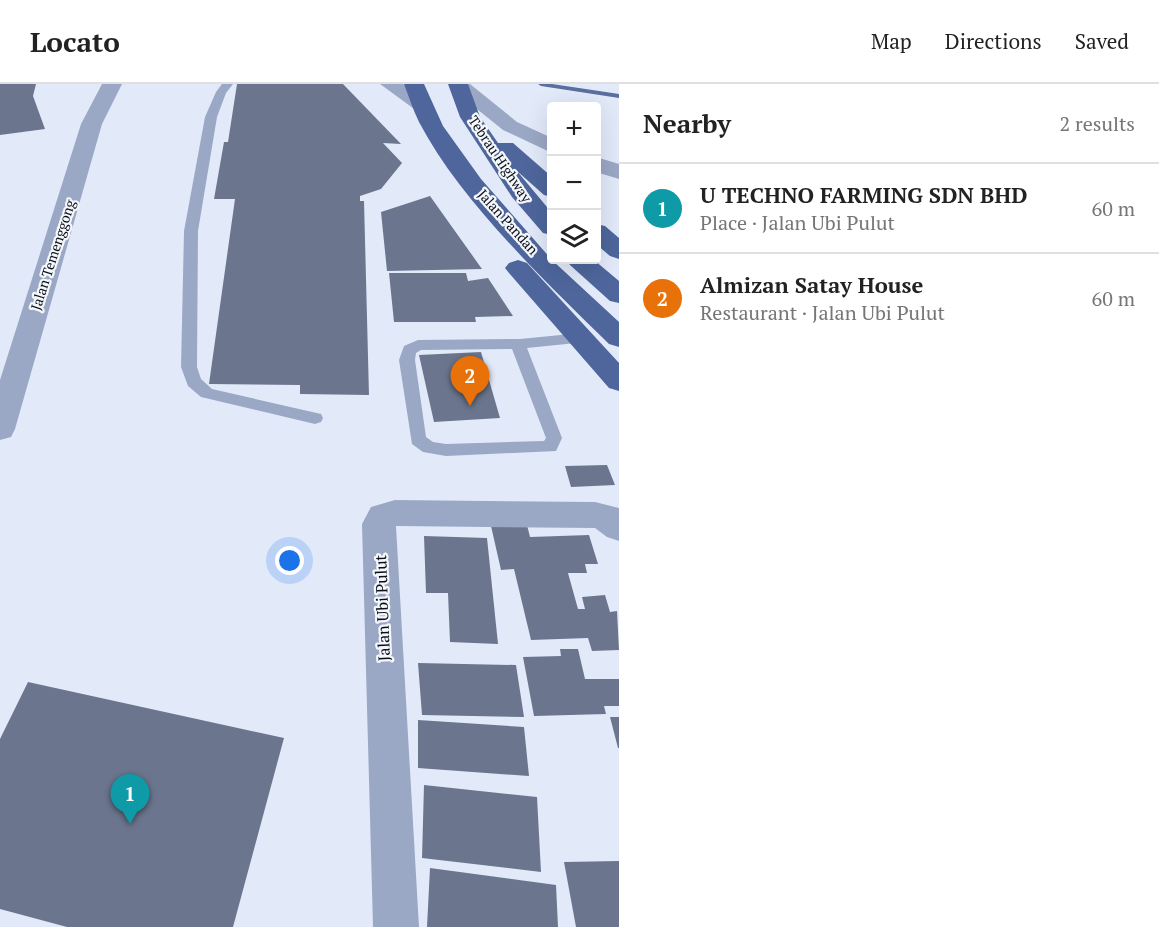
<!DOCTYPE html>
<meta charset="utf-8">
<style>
:root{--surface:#fff;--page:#f6f6f6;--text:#222;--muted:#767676;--line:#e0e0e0;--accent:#1a73e8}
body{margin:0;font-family:"PT Serif",serif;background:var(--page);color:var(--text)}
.controls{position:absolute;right:18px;top:18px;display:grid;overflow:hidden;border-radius:6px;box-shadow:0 6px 24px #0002}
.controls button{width:54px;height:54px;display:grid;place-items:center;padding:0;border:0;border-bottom:2px solid var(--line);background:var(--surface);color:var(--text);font:30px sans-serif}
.you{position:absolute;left:290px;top:477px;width:21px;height:21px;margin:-15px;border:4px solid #fff;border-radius:50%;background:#1a73e8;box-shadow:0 0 0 9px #1a73e833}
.badge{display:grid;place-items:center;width:39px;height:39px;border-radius:50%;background:var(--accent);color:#fff;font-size:20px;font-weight:700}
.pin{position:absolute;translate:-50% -50px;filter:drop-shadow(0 2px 3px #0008)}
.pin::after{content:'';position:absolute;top:32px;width:21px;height:18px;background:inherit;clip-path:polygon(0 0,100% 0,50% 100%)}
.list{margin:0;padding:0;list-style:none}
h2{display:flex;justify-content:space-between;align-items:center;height:78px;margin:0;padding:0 24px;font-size:26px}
h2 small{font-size:20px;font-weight:400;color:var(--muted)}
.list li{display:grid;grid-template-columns:39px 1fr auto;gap:18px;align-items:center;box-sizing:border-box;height:90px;padding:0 24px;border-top:2px solid var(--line)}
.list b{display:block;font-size:22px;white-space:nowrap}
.list p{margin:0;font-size:20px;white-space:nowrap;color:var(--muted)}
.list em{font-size:20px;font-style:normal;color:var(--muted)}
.icon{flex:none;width:33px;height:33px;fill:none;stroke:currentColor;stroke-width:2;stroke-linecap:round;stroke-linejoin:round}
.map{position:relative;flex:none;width:619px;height:843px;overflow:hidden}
header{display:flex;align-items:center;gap:36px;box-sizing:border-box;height:84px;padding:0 30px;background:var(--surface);border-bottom:2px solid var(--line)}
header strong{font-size:28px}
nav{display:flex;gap:33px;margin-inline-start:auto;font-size:21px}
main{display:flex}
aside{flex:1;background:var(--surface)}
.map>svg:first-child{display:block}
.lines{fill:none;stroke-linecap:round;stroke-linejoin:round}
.stream{fill:#5a6f9e;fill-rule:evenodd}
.building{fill:#6b768e}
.service{fill:#9ba8c5;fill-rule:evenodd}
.minor{fill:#9ba8c5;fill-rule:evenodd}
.tertiary{fill:#9ba8c5;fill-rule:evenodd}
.trunk{fill:#4e669c;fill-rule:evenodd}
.labels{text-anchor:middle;stroke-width:4.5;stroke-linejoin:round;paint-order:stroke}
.far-street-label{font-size:14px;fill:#0b0f18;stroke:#f4f7fc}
.street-label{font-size:16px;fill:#0b0f18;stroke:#f4f7fc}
</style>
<header>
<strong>Locato</strong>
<nav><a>Map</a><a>Directions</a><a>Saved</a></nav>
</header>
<main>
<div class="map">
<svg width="619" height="843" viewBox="0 0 619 843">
<rect width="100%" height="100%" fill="#e2eafa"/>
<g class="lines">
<path class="stream" d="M 538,0 L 552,0 L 619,10 L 619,14 L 541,2 Z"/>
</g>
<path class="building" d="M 0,0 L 36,0 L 33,12 L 45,45 L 0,51 Z
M 237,0 L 343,0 L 401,60 L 383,59 L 402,79 L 381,105 L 360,112 L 360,117 L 364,117 L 369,311 L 300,310 L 300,301 L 209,300 L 235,115 L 214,115 L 224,58 L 228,58 Z
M 430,112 L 482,185 L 387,187 L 381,128 Z
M 389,189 L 466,189 L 468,197 L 488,194 L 513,232 L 475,233 L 476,238 L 394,238 Z
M 481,268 L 500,334 L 434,338 L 419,271 Z
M 607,381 L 615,401 L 571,403 L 565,382 Z
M 527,441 L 530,453 L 589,451 L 598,480 L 585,480 L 587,489 L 568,489 L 578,525 L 585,525 L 582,513 L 605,511 L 610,528 L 617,527 L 619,566 L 592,567 L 588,554 L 531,556 L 514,485 L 501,486 L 491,442 Z
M 424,452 L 487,454 L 498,560 L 450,558 L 448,509 L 426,509 Z
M 560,565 L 578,565 L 585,595 L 619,595 L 619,622 L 604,622 L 606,630 L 534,632 L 523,573 L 561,572 Z
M 418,579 L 516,581 L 524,633 L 422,631 Z
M 28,598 L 284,654 L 233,843 L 67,843 L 0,825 L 0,655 Z
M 610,633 L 619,633 L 619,664 L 618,664 Z
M 418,636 L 524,643 L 529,692 L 418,684 Z
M 424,701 L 537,713 L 541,788 L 422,774 Z
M 619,777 L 619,843 L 576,843 L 564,778 Z
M 430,784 L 556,801 L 558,843 L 427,843 Z"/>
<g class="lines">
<path class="service" d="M 222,0 L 233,0 L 226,9 L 217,33 L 198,147 L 197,283 L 201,295 L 212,305 L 321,330 L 323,334 L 321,338 L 315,340 L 201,313 L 188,302 L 181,283 L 184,147 L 205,33 L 216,8 Z
M 581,249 L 586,250 L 589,254 L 586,258 L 527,264 L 562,354 L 556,367 L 446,372 L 423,368 L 412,360 L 399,276 L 404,262 L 418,256 L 520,255 ZM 512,265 L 546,354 L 544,357 L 446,360 L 433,358 L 426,353 L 415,276 L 416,269 L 421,266 Z"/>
<path class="minor" d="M 102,0 L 122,0 L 102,40 L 15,345 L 11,353 L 0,356 L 0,296 L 81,40 Z
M 450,0 L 470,0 L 517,38 L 552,54 L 552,69 L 503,46 L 452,5 Z
M 596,73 L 619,80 L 619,95 L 596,88 Z
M 395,416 L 595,418 L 619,424 L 619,457 L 607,453 L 595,444 L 396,442 L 419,843 L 373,843 L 362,440 L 371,423 Z"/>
<path class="tertiary" d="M 380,0 L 403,0 L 434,23 L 431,27 L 424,29 L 417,27 Z"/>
<path class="trunk" d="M 404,0 L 424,0 L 443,42 L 481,95 L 552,176 L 619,238 L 619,263 L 609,260 C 545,197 461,118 419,38 C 413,26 409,13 404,0 Z
M 448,0 L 468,0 L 480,33 L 498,59 L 513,59 L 552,93 L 552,113 L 544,111 L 517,87 L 552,129 L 552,151 L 543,149 L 512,113 L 460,33 Z
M 596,140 L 605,142 L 619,154 L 619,175 L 610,172 L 596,160 Z
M 518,176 L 527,179 L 619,279 L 619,307 L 609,304 L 509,189 L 505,184 L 509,179 Z
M 567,176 L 594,176 L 619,197 L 619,219 L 610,217 L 570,181 Z"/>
</g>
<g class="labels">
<g class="far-street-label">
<text transform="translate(500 75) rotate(56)" y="5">Tebrau Highway</text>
<text transform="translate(508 138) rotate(48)" y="5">Jalan Pandan</text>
<text transform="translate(53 171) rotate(-72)" y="5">Jalan Temenggong</text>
</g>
<g class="street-label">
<text transform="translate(382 524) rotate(-92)" y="6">Jalan Ubi Pulut</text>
</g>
</g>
</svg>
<div class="controls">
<button>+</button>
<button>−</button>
<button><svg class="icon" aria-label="layers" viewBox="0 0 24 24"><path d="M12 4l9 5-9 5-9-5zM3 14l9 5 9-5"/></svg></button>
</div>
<div class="you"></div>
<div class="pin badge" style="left:130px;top:740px;background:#0f9aa8">1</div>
<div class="pin badge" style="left:470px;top:322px;background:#e8710a">2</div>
</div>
<aside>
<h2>Nearby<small>2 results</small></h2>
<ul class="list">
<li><span class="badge" style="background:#0f9aa8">1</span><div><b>U TECHNO FARMING SDN BHD</b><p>Place · Jalan Ubi Pulut</p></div><em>60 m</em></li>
<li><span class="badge" style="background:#e8710a">2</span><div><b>Almizan Satay House</b><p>Restaurant · Jalan Ubi Pulut</p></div><em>60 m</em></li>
</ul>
</aside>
</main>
